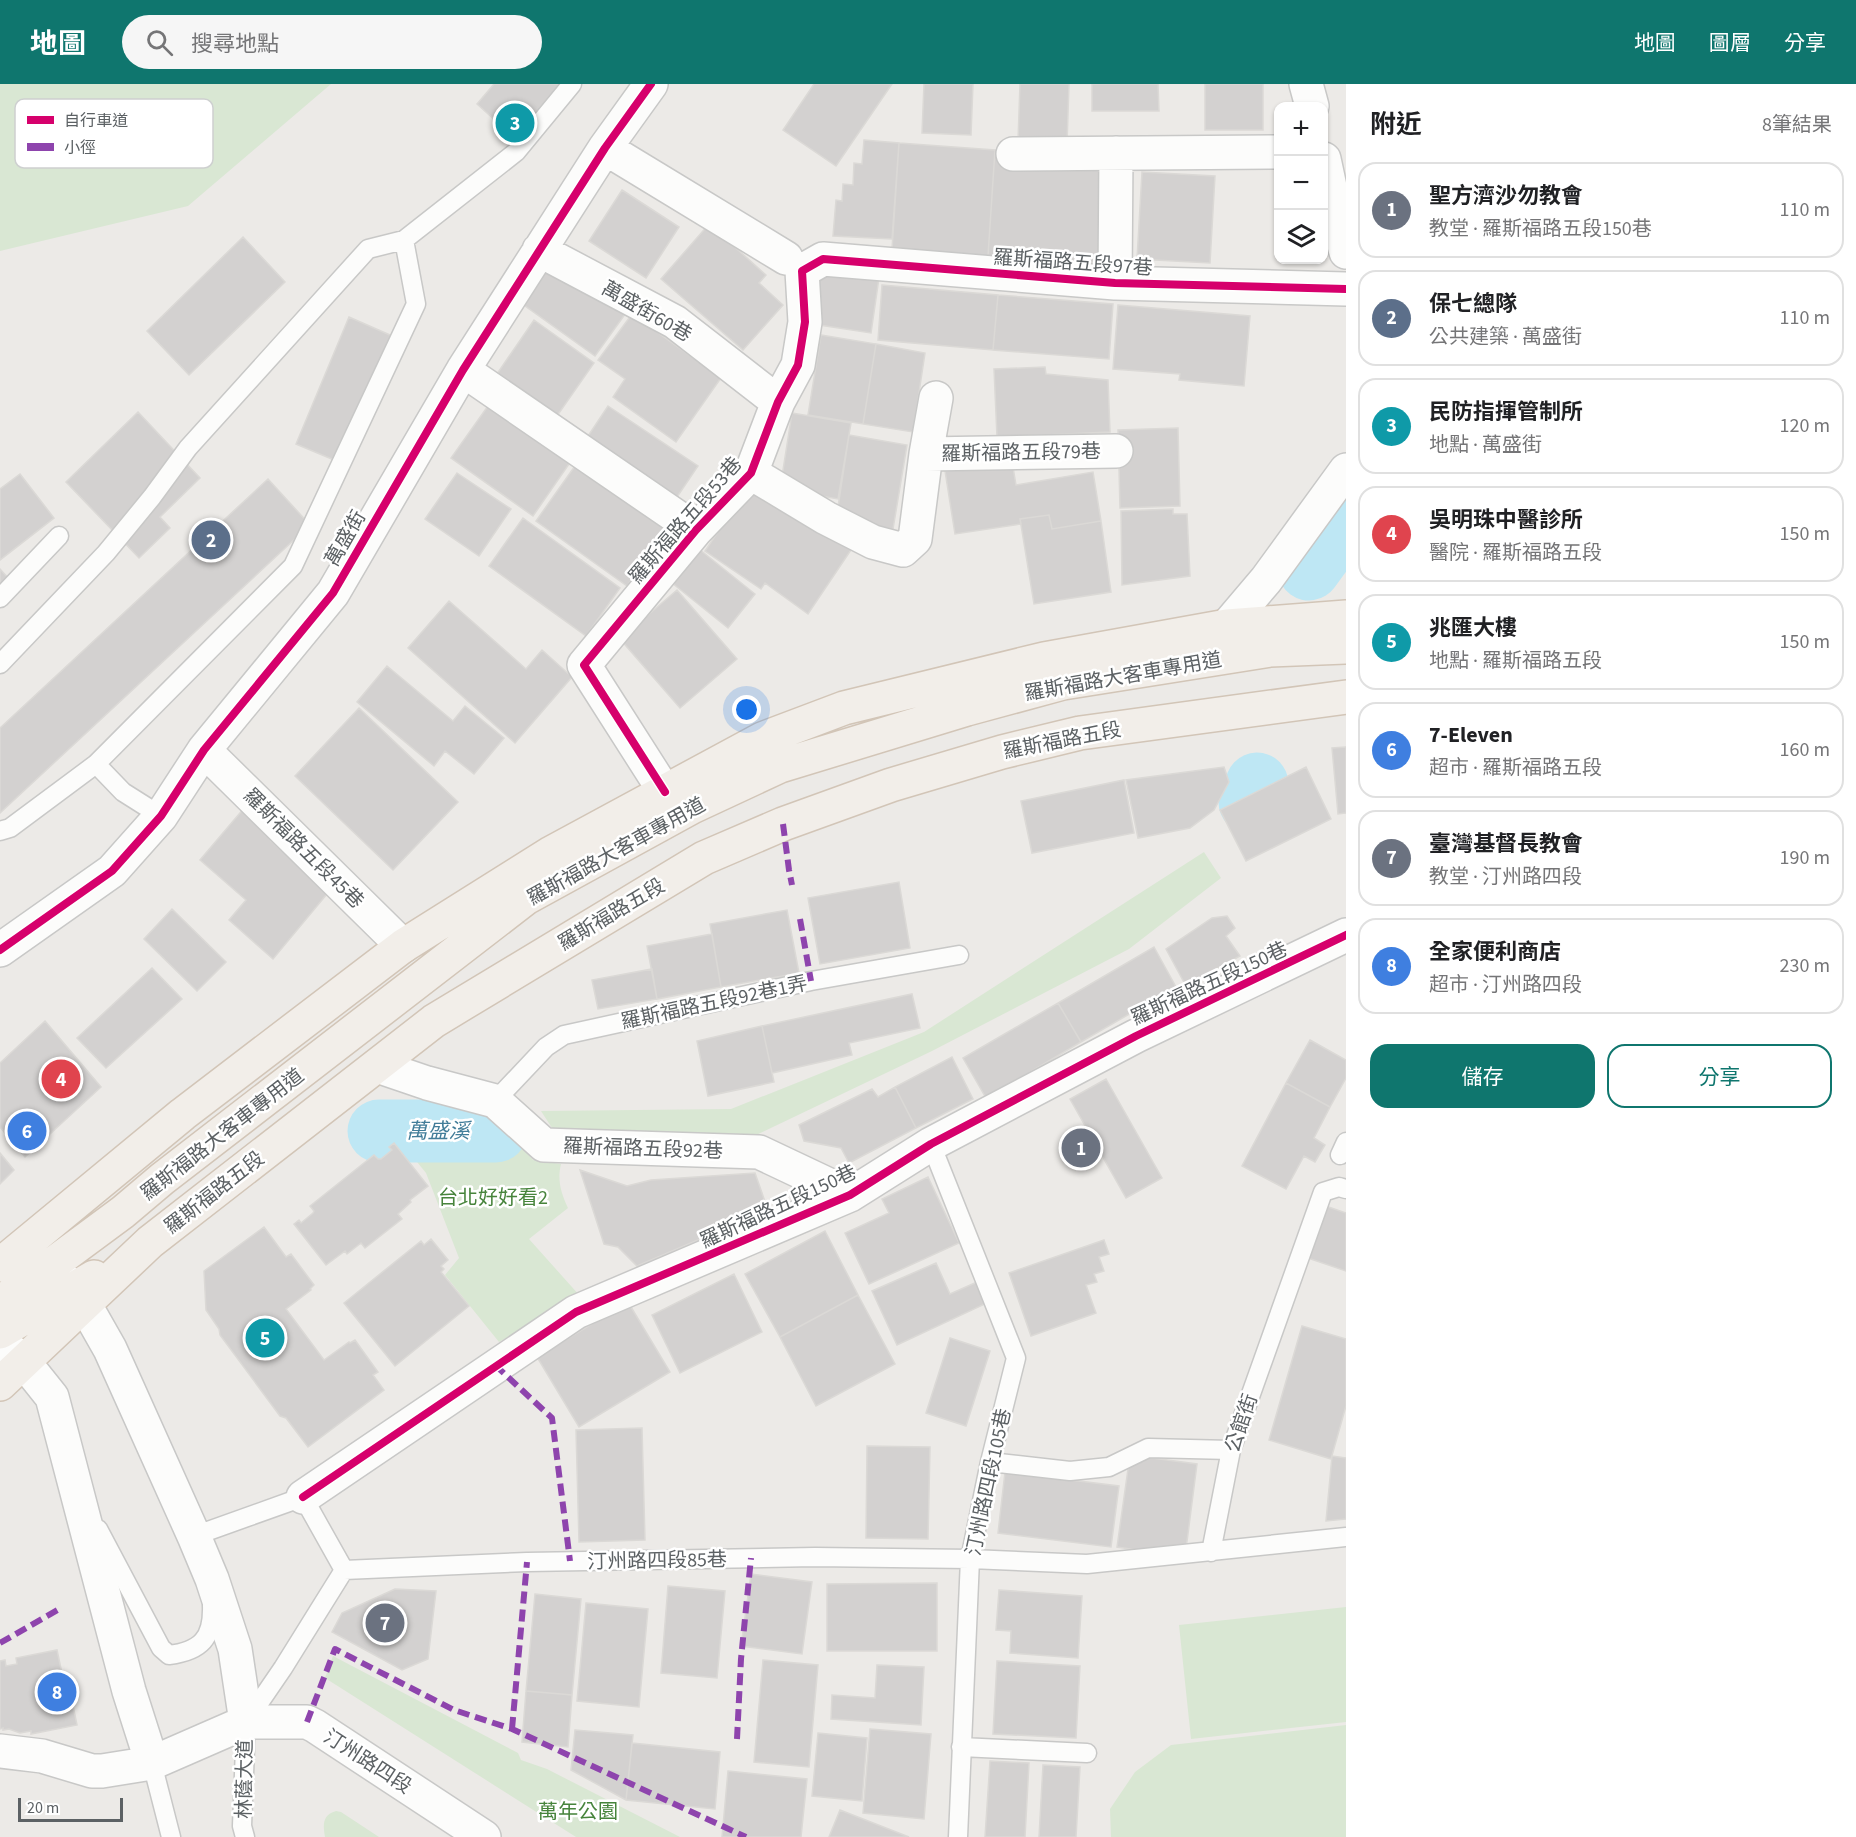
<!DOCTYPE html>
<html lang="zh-TW">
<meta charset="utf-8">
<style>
:root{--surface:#fff;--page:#f6f6f6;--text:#202124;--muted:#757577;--line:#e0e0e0;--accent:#0f766e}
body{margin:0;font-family:"Source Sans 3","Noto Sans TC",sans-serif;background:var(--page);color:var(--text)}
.controls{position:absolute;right:18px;top:18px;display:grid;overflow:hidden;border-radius:12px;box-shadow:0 2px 4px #0004}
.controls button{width:54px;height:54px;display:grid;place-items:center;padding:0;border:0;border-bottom:2px solid var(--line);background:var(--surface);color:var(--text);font:30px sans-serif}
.scale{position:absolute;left:18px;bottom:15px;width:105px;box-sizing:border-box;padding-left:6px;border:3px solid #5c6164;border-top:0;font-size:16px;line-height:21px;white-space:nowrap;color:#5c6164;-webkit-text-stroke:4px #fff;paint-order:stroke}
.you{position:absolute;left:747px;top:626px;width:21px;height:21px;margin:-15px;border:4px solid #fff;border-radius:50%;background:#1a73e8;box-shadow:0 0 0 9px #1a73e833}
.badge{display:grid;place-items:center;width:39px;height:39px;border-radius:50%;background:var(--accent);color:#fff;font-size:20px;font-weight:700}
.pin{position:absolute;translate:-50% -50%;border:3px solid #fff;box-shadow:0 2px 6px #0006}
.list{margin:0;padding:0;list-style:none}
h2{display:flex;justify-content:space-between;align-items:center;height:78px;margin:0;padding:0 24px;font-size:26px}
h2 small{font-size:20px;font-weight:400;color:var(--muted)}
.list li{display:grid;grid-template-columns:39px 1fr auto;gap:18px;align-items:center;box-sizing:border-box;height:96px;margin:0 12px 12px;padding:0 12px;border:2px solid var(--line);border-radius:18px}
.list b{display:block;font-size:22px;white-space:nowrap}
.list p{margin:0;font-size:20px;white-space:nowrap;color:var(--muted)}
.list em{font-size:20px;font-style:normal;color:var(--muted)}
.actions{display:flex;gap:12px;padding:18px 24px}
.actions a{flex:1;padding:14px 0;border:2px solid var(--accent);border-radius:18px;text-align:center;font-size:21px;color:var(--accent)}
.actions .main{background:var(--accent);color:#fff}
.icon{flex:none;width:33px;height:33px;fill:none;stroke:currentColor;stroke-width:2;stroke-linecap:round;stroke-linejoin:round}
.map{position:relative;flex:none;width:1346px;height:1753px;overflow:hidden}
header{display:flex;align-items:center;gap:36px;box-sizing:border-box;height:84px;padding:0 30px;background:var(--accent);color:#fff}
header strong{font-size:28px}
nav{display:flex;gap:33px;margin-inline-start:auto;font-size:21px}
.search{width:420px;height:54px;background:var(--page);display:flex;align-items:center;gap:15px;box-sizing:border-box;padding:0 21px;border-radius:33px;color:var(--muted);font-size:22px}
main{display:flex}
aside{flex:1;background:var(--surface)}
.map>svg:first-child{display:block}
.green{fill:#d9e7d3}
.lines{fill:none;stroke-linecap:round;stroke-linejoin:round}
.river{stroke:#bee7f4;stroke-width:63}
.building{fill:#d3d1d0;stroke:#dbd9d6;stroke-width:1.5}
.lane-casing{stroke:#c8c8c7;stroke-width:21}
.street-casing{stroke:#c8c8c7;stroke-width:36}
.primary-casing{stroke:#d2c5b7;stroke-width:36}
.lane{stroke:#fcfcfb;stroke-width:18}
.street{stroke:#fcfcfb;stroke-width:33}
.primary{stroke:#f2eee9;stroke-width:33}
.quiet{stroke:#8e44ad;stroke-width:6;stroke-dasharray:12 6;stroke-linecap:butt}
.cycleway-casing{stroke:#fff;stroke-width:11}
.cycleway{stroke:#d6006c;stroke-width:8}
.labels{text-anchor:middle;stroke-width:5;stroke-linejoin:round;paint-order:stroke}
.street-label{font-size:20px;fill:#5c6164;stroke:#fff}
.park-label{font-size:20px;fill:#47843c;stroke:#fff}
.water-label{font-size:21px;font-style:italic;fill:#427d99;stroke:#fff}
.key{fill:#fff;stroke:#ced0d0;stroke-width:1.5}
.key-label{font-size:16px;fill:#5c6164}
</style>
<header>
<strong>地圖</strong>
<div class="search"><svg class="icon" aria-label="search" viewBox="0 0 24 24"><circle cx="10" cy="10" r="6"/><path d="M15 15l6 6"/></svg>搜尋地點</div>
<nav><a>地圖</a><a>圖層</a><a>分享</a></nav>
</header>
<main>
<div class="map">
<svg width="1346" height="1753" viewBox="0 0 1346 1753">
<rect width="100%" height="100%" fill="#eceae7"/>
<path class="green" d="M 0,0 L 331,0 L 188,122 L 0,167 Z
M 1204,768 L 1221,794 L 1129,865 L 932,967 L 754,1052 L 552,1044 L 541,1027 L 731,1025 L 924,948 Z
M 505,1043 L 533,1076 L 561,1080 C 557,1096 561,1109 568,1124 L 529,1155 L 580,1212 L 499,1258 L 445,1191 L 459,1174 L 426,1089 L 413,1073 L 490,1055 Z
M 1346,1523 L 1346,1638 L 1191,1655 L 1179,1541 Z
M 333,1572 L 518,1669 L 521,1676 L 547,1685 L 680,1753 L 576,1753 L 325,1594 Z
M 1346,1641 L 1346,1753 L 1111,1753 L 1110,1725 L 1135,1688 L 1171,1661 Z
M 336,1727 L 341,1728 L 379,1753 L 325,1753 C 323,1741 322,1731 336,1727 Z"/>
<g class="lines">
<path class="river" d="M 1309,485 L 1346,434
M 1250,718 L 1257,700
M 379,1047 L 496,1047"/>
</g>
<path class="building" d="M 494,0 L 563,0 L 518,57 L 477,20 Z
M 814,0 L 892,0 L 836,82 L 783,46 Z
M 924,0 L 973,0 L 971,51 L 922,49 Z
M 1020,0 L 1069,0 L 1067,60 L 1018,57 Z
M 1092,0 L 1158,0 L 1159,27 L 1092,27 Z
M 1205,0 L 1263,0 L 1263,46 L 1205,46 Z
M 864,56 L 899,59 L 892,155 L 833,152 L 836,116 L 842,117 L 843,100 L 853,101 L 854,79 L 862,80 Z
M 899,59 L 995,66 L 988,172 L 892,165 Z
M 995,66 L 1112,74 L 1105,179 L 988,172 Z
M 1142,88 L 1215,92 L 1210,179 L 1137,175 Z
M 622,106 L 679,143 L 646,194 L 589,157 Z
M 709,140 L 766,191 L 759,199 L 783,221 L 743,266 L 661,195 Z
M 243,153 L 285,198 L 189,291 L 147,247 Z
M 551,177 L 626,229 L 595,272 L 521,219 Z
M 820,186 L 879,194 L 871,249 L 813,240 Z
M 882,201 L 998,211 L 993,266 L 878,256 Z
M 998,211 L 1113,220 L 1109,275 L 993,266 Z
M 1118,221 L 1250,232 L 1244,302 L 1179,296 L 1180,290 L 1113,285 Z
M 632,230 L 721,294 L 676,358 L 613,313 L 625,295 L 598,276 Z
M 349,233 L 399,255 L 346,381 L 296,360 Z
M 534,236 L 594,279 L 550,342 L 490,300 Z
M 821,251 L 876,260 L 863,340 L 808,331 Z
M 876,260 L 925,269 L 913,348 L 863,340 Z
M 1045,283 L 1046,290 L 1108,296 L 1110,348 L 997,353 L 994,285 Z
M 495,312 L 576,370 L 533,432 L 451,374 Z
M 608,322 L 698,382 L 671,422 L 582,361 Z
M 138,328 L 200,394 L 160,433 L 170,444 L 139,474 L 66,398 Z
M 792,329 L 851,339 L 838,415 L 780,405 Z
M 1178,344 L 1180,422 L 1120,424 L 1118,346 Z
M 849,351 L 907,361 L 893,445 L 836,436 Z
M 582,372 L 673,438 L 627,502 L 536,437 Z
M 1012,377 L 1016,401 L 1093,388 L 1101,437 L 1052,445 L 1049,431 L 1020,435 L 1021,440 L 955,450 L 945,387 Z
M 457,389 L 511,425 L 479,472 L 425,435 Z
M 20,390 L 54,434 L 0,476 L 0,405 Z
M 268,395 L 310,441 L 0,729 L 0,644 Z
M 752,397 L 851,466 L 808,530 L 765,499 L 761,505 L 705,467 Z
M 1173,425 L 1173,430 L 1187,430 L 1190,492 L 1122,501 L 1121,427 Z
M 1049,431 L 1052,445 L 1101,437 L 1111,508 L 1034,520 L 1020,435 Z
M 523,434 L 620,504 L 586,552 L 489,482 Z
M 694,461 L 755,510 L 728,544 L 667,495 Z
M 0,485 L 9,495 L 0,502 Z
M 677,506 L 737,575 L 680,624 L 620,555 Z
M 449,517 L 526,585 L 542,566 L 572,593 L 515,659 L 408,564 Z
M 387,582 L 453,637 L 465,622 L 504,654 L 474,690 L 445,667 L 434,682 L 357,618 Z
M 359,624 L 458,718 L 393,786 L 295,692 Z
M 1346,663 L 1346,729 L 1338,730 L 1332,664 Z
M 1224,683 L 1229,698 L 1214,726 L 1190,744 L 1138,754 L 1126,696 Z
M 1306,683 L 1331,735 L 1246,777 L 1220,726 Z
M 1124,696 L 1134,749 L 1032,769 L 1021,717 Z
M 245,723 L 277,750 L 271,757 L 290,774 L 337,798 L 273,875 L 229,836 L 246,816 L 200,776 Z
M 899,798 L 910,864 L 820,880 L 808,814 Z
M 172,825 L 226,878 L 197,907 L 144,855 Z
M 787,826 L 799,889 L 721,903 L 710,840 Z
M 1227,832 L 1235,844 L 1226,852 L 1240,872 L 1186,902 L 1166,865 L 1212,834 Z
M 712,850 L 721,903 L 657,915 L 647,862 Z
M 1154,863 L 1176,903 L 1081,958 L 1058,919 Z
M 152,884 L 182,915 L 106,984 L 77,954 Z
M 652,885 L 657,915 L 598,925 L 592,896 Z
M 912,910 L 920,944 L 849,959 L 852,971 L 772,989 L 762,942 Z
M 1058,919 L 1081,958 L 986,1014 L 963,974 Z
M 45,937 L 101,1003 L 25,1073 L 0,1043 L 0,979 Z
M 762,942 L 774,998 L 708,1012 L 697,957 Z
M 1310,956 L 1346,976 L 1346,994 L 1330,1023 L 1286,999 Z
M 952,973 L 973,1015 L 916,1044 L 895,1003 Z
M 1106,995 L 1162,1094 L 1126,1114 L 1070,1015 Z
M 1286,999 L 1330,1023 L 1314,1054 L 1325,1061 L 1315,1078 L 1304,1072 L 1286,1105 L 1242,1082 Z
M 895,1003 L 916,1044 L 849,1079 L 841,1064 L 804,1057 L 799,1041 L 872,1005 L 878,1013 Z
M 394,1059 L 428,1102 L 410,1116 L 411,1118 L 398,1130 L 402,1135 L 365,1164 L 361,1159 L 347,1170 L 345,1167 L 326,1181 L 294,1140 L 299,1136 L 301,1139 L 313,1129 L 314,1127 L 310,1122 L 374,1071 L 378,1075 L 381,1075 L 392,1066 L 389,1063 Z
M 0,1069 L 14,1086 L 0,1100 Z
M 580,1086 L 627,1102 L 651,1096 L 755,1089 L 768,1126 L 637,1182 L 618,1163 L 604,1160 Z
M 928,1093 L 959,1159 L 869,1200 L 845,1149 L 889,1129 L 882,1115 Z
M 1320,1120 L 1346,1129 L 1346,1187 L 1302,1172 Z
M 264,1143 L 286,1173 L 291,1170 L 314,1201 L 310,1205 L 311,1206 L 286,1225 L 324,1276 L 349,1258 L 350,1259 L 355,1256 L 378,1288 L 373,1291 L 384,1306 L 308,1363 L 286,1334 L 280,1332 L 220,1251 L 219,1245 L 206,1226 L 204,1187 Z
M 825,1147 L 858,1211 L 780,1253 L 745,1190 Z
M 431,1155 L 448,1176 L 441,1182 L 444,1185 L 441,1188 L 469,1222 L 395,1282 L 344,1219 L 421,1157 L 424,1161 Z
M 1104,1156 L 1109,1170 L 1099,1173 L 1104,1187 L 1094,1190 L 1097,1198 L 1086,1201 L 1096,1229 L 1031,1252 L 1009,1189 Z
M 936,1179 L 950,1210 L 977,1198 L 987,1219 L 897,1261 L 872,1207 Z
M 734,1190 L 762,1248 L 680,1289 L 652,1231 Z
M 858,1211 L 895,1280 L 816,1322 L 780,1253 Z
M 628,1218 L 670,1288 L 579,1343 L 537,1273 Z
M 1302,1242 L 1346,1255 L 1346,1322 L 1331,1375 L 1269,1356 Z
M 950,1254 L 990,1267 L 966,1342 L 926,1329 Z
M 642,1344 L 645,1456 L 579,1458 L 576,1346 Z
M 867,1362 L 930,1363 L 928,1455 L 866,1454 Z
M 1130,1371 L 1197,1380 L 1185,1473 L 1117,1463 Z
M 1332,1372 L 1346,1374 L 1346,1435 L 1326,1437 Z
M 1005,1388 L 1119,1402 L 1111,1463 L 998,1449 Z
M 751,1490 L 812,1498 L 802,1570 L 741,1562 Z
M 937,1499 L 937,1567 L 827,1567 L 827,1500 Z
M 668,1502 L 725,1507 L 717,1594 L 661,1589 Z
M 395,1505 L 436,1507 L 428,1575 L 402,1586 L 332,1548 L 342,1529 Z
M 999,1506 L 1082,1512 L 1078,1574 L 1010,1569 L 1011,1547 L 996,1546 Z
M 535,1510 L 581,1515 L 572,1611 L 526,1607 Z
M 586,1519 L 648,1525 L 639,1623 L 577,1617 Z
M 57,1566 L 66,1608 L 70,1607 L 77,1641 L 31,1650 L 31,1647 L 20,1649 L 9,1645 L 3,1646 L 3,1644 L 0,1645 L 0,1577 L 5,1576 L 6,1582 L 17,1580 L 16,1574 Z
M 763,1576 L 818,1581 L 809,1683 L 754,1678 Z
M 997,1577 L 1080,1582 L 1076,1654 L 993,1650 Z
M 877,1581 L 924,1583 L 921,1641 L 831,1635 L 832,1611 L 875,1614 Z
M 526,1607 L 572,1611 L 568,1663 L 522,1658 Z
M 870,1645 L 931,1650 L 924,1735 L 863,1729 Z
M 575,1646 L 633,1651 L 626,1716 L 571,1686 Z
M 818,1649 L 867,1654 L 862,1717 L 812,1712 Z
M 632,1659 L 720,1668 L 715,1725 L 626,1716 Z
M 990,1677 L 1029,1679 L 1025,1753 L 985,1753 Z
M 1043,1681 L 1080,1683 L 1076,1753 L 1039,1753 Z
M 728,1687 L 807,1695 L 801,1753 L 722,1753 Z
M 840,1726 L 909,1753 L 829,1753 Z"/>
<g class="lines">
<g class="lane-casing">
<path id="lane" d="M 0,514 L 59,452
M 0,580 L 106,469 L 152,413 L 188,364 L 368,165 L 404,156
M 96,680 L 123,708 L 161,732
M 0,747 L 10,744 L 96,680 L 293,482 L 416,220 L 404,156 L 516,68 L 572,0
M 495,1017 L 546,963 L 564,951 L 811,897 L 959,871
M 931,1060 L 1016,1274 L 990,1378 L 970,1475 L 958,1753
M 1340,1071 L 1346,1058
M 990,1378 L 1070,1387 L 1109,1383 L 1148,1364 L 1231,1366
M 98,1445 L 161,1564 L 169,1571 C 201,1567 213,1554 212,1522
M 194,1452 L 303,1413 L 344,1486 L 283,1584 L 246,1638 L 242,1742 L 245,1753
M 1211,1468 L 1231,1366 L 1323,1108 L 1339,1103 L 1346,1105
M 344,1486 L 527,1478 L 815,1473 L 970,1475 L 1087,1480 L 1346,1453
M 961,1663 L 1087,1669
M 152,1679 L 171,1753"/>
</g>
<g class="street-casing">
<path id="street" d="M 1306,0 L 1312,22
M 605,64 L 786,174
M 1013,70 L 1278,68
M 1324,75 L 1338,140 L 1346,168
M 539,166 L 675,238 L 778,318
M 1115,199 L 1116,69
M 463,286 L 696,446
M 926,370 L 1116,367
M 751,389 L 826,434 L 873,458 L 903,466 L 915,455 L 926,370 L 936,314
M 1227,542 L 1266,496 L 1346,386
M 204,666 L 403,862
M 665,708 L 584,581 L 696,446 L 751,389 L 778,318 L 798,281 L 805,238 L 802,187 L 823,175 L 1115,199 L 1346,205
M 0,866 L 112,787 L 161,732 L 204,666 L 333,509 L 463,286 L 605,64 L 651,0
M 377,982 L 427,999 L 495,1017 L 544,1061 L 759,1068 L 850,1111
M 67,1198 L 85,1221 L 110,1265 L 194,1452 L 212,1495 L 235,1565 L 246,1638
M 0,1257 L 24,1278 L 52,1313 L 129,1607 L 152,1679
M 303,1413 L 576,1228 L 850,1111 L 931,1060 L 1136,952 L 1346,851
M 0,1667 L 42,1672 L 92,1687 L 102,1687 L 152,1679 L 246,1638 L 307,1638 L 315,1642 L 484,1753"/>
</g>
<g class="primary-casing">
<path id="primary" d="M 0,1181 L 183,1030 L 403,862 L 551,769 L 762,655 L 844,624 L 1044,575 L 1227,542 L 1346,533
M 0,1219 L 123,1128 L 162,1095 L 526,814 L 692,723 L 780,682 L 967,625 L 1063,599 L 1270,566 L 1346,563
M 0,1248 L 94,1193
M 0,1300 L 150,1158 L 434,937 L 704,774 L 783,740 L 891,701 L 1002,668 L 1080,649 L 1346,613"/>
</g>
<use href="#lane" class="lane"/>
<use href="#street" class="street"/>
<use href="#primary" class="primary"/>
<path class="quiet" d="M 783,740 L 789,786 L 792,801
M 800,835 L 811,897
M 495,1281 L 552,1334 L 570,1477
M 0,1559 L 61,1524
M 307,1638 L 335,1565 L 454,1626 L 512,1645 L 746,1753
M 512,1645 L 527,1478
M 737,1655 L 741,1575 L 751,1474"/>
<g class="cycleway-casing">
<path id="cycleway" d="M 665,708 L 584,581 L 696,446 L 751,389 L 778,318 L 798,281 L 805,238 L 802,187 L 823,175 L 1115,199 L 1346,205
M 0,866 L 112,787 L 161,732 L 204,666 L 333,509 L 463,286 L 605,64 L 651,0
M 303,1413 L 576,1228 L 850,1111 L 931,1060 L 1136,952 L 1346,851"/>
</g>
<use href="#cycleway" class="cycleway"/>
</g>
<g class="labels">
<g class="street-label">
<text transform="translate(1073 178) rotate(4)" y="7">羅斯福路五段97巷</text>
<text transform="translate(647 227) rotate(30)" y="7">萬盛街60巷</text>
<text transform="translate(1021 368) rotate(-1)" y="7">羅斯福路五段79巷</text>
<text transform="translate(685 436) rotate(-49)" y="7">羅斯福路五段53巷</text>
<text transform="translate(345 454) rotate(-60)" y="7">萬盛街</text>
<text transform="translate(1123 592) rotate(-10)" y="7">羅斯福路大客車專用道</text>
<text transform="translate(1062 656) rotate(-11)" y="7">羅斯福路五段</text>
<text transform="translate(304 764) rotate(45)" y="7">羅斯福路五段45巷</text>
<text transform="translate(616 767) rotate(-29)" y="7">羅斯福路大客車專用道</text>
<text transform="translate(611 830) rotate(-31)" y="7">羅斯福路五段</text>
<text transform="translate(1209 899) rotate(-25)" y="7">羅斯福路五段150巷</text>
<text transform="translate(714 918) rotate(-12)" y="7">羅斯福路五段92巷1弄</text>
<text transform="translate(222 1050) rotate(-38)" y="7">羅斯福路大客車專用道</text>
<text transform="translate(643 1064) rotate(2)" y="7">羅斯福路五段92巷</text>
<text transform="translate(214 1108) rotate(-38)" y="7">羅斯福路五段</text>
<text transform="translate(778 1122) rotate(-25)" y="7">羅斯福路五段150巷</text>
<text transform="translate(1241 1339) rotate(-71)" y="7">公館街</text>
<text transform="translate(988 1398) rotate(-78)" y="7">汀州路四段105巷</text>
<text transform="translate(657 1476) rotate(-1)" y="7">汀州路四段85巷</text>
<text transform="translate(368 1677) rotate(33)" y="7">汀州路四段</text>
<text transform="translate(244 1695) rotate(-89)" y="7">林蔭大道</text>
</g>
<g class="park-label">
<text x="493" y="1120">台北好好看2</text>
<text x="578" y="1734">萬年公園</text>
</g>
<g class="water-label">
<text x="438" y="1054">萬盛溪</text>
</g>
</g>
<rect x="15" y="15" width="198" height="69" rx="9" class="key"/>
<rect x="27" y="32" width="27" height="8" fill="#d6006c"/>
<rect x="27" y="59" width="27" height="8" fill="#8e44ad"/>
<g class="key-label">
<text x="64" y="42">自行車道</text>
<text x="64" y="69">小徑</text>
</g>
</svg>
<div class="controls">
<button>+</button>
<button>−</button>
<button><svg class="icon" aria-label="layers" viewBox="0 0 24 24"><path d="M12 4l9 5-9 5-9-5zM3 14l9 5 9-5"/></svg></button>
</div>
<div class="scale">20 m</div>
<div class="you"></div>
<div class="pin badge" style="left:1081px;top:1064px;background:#6b7280">1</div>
<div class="pin badge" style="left:211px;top:456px;background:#5c6f8a">2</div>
<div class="pin badge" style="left:515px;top:39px;background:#0f9aa8">3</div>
<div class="pin badge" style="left:61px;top:995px;background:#e0444e">4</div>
<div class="pin badge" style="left:265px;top:1254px;background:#0f9aa8">5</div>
<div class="pin badge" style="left:27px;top:1047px;background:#3f7fe0">6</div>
<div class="pin badge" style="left:385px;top:1539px;background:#6b7280">7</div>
<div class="pin badge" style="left:57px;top:1608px;background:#3f7fe0">8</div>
</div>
<aside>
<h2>附近<small>8筆結果</small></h2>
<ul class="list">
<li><span class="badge" style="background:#6b7280">1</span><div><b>聖方濟沙勿教會</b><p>教堂 · 羅斯福路五段150巷</p></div><em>110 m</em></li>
<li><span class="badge" style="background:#5c6f8a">2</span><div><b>保七總隊</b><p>公共建築 · 萬盛街</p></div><em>110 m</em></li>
<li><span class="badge" style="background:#0f9aa8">3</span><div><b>民防指揮管制所</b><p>地點 · 萬盛街</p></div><em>120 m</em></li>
<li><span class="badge" style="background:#e0444e">4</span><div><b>吳明珠中醫診所</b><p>醫院 · 羅斯福路五段</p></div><em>150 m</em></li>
<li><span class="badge" style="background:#0f9aa8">5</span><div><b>兆匯大樓</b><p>地點 · 羅斯福路五段</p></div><em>150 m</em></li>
<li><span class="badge" style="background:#3f7fe0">6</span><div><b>7-Eleven</b><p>超市 · 羅斯福路五段</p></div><em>160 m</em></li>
<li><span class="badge" style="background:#6b7280">7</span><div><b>臺灣基督長教會</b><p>教堂 · 汀州路四段</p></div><em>190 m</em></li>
<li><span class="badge" style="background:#3f7fe0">8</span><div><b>全家便利商店</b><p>超市 · 汀州路四段</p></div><em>230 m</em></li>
</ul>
<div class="actions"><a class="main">儲存</a><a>分享</a></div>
</aside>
</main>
